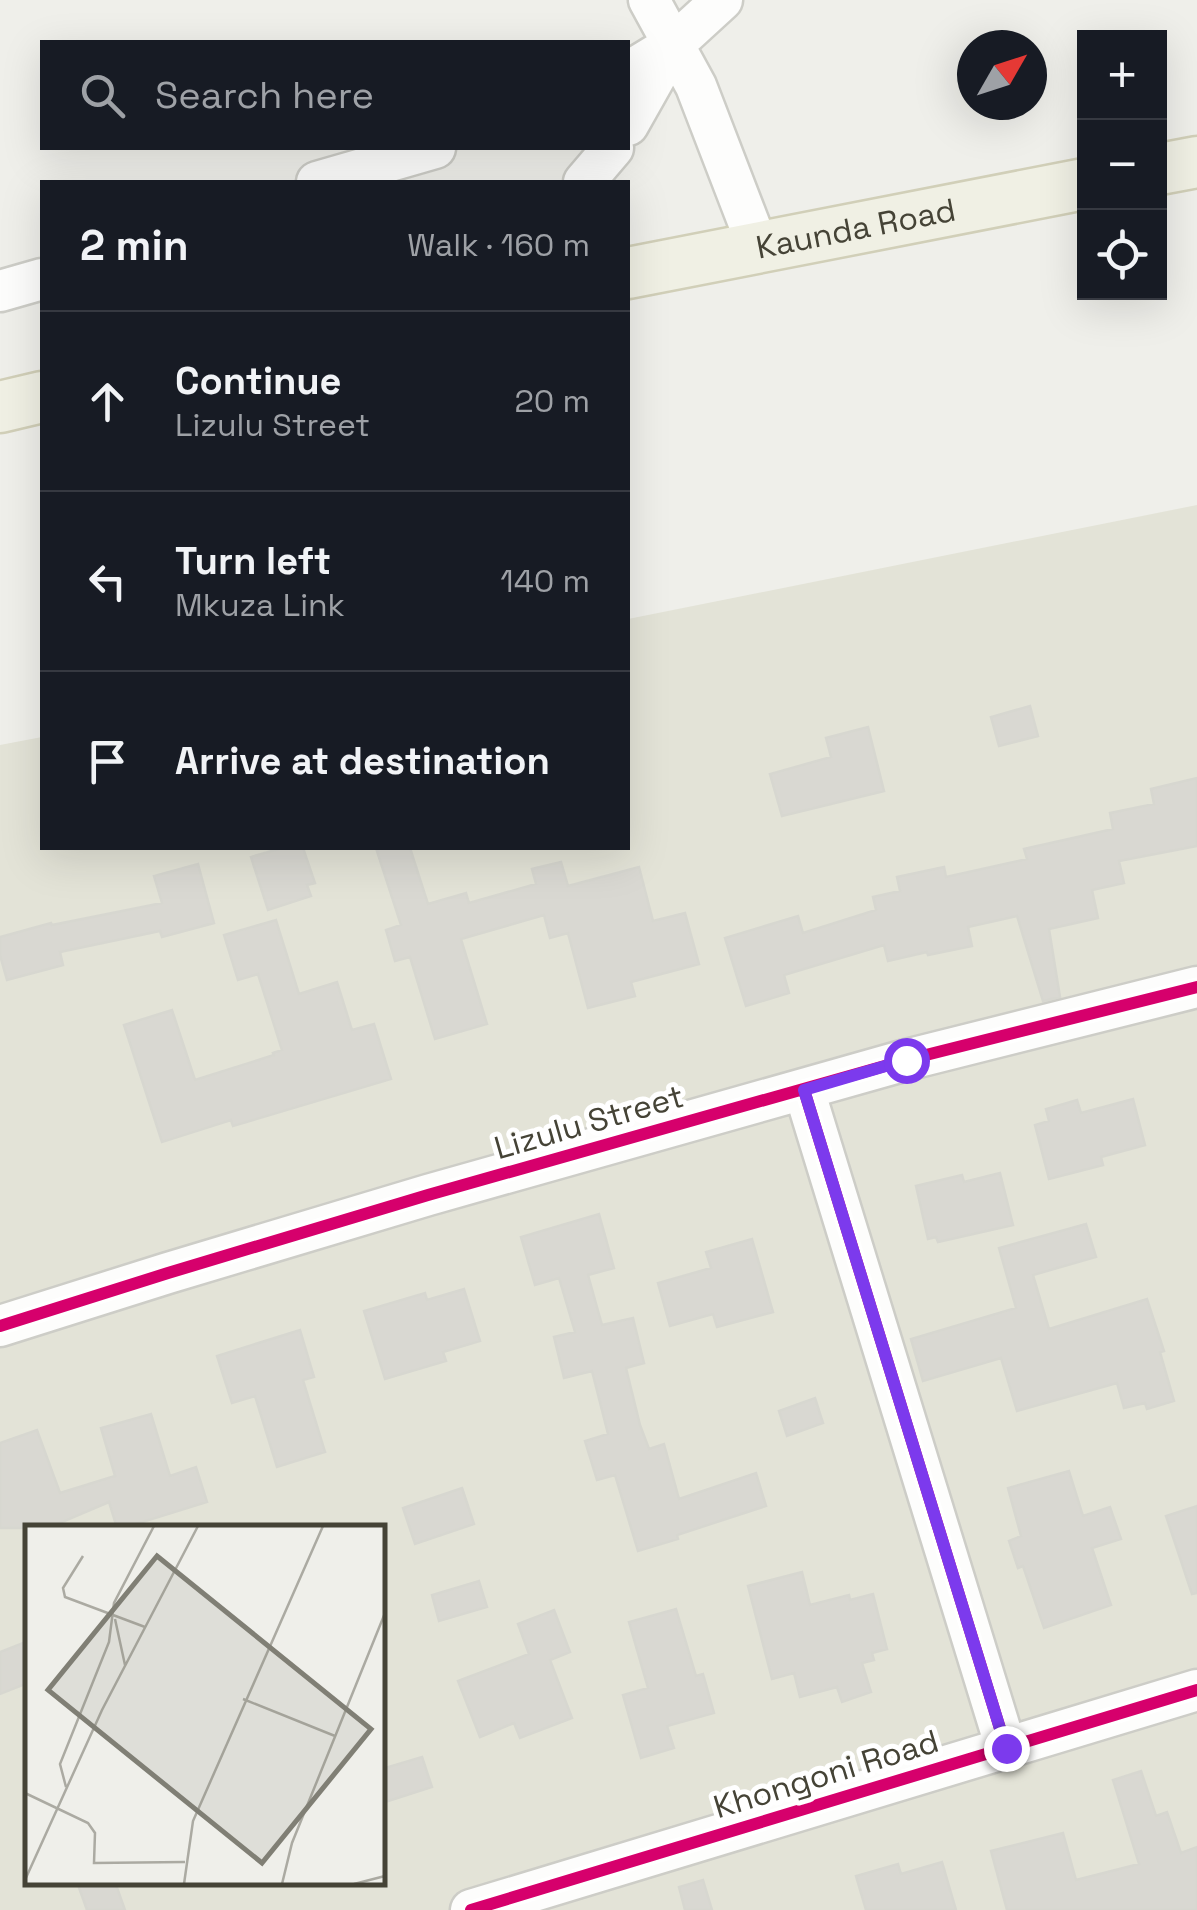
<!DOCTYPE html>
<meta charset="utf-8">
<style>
:root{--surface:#171b24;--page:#242831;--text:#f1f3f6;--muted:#9ea1a6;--line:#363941}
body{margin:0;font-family:"Space Grotesk",sans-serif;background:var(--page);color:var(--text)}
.controls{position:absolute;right:30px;top:30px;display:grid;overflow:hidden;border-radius:0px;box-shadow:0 10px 40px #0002}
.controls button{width:90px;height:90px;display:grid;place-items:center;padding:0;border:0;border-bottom:2px solid var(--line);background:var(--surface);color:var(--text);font:50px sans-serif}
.compass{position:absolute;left:957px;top:30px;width:90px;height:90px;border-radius:50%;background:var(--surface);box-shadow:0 10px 40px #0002;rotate:51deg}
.stop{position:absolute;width:30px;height:30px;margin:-22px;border:8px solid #7c3aed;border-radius:50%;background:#fff}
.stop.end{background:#7c3aed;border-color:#fff;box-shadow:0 2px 10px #0008}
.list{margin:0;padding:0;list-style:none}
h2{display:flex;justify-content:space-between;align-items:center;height:130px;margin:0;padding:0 40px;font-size:42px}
h2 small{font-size:32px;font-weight:400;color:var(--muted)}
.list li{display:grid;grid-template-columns:65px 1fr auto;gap:30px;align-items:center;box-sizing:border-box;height:180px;padding:0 40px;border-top:2px solid var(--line)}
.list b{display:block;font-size:38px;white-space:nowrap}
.list p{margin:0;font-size:32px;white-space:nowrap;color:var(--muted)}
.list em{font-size:32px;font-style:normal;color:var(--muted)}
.icon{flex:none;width:55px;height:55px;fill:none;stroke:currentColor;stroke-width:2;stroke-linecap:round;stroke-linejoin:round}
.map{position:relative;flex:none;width:1197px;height:1910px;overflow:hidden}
.search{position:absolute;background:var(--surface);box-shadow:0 10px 40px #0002;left:40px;top:40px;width:590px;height:110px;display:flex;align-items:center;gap:25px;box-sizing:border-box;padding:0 35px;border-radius:0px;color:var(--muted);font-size:38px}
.panel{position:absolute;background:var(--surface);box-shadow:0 10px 40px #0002;left:40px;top:180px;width:590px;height:670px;border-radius:0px}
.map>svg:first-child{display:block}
.residential{fill:#e3e3d7;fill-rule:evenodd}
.building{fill:#d9d8d2;stroke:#d7d7d0;stroke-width:2.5}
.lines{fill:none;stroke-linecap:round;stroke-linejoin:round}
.minor-casing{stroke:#cdcdc7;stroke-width:45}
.major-casing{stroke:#d1cfb8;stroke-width:55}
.minor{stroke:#fdfdfc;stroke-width:40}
.major{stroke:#f0f0e4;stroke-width:50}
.cycleway-casing{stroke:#fff;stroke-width:19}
.cycleway{stroke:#d6006c;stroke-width:12}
.route{stroke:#7c3aed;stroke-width:12}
.labels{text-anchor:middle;stroke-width:10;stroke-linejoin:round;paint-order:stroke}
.street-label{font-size:32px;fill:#454336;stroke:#fff}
.inset-road{fill:none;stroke:#abaaa2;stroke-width:2.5}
.view{fill:#807f75;fill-opacity:0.15;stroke:#807f75;stroke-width:5}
.inset-edge{fill:none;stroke:#454336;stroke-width:5}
</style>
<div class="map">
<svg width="1197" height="1910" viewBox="0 0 1197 1910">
<rect width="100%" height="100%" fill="#efefea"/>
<path class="residential" d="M 1197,505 L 1197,1910 L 0,1910 L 0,745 L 42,737 L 42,848 L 628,848 L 628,619 ZM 28,1528 L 382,1528 L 382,1882 L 28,1882 Z"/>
<path class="building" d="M 1030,706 L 1038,736 L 999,746 L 991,717 Z
M 868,727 L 884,791 L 782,816 L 770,774 L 831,757 L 826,738 Z
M 1197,778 L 1197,846 L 1119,861 L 1124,883 L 1092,890 L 1098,918 L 1049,929 L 1060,997 L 1043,1001 L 1017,916 L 968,927 L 972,946 L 928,955 L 927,952 L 888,961 L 884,945 L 784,975 L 789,993 L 746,1006 L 725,938 L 798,916 L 803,933 L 876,910 L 873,897 L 900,891 L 897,877 L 944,867 L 946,877 L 1027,859 L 1024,849 L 1113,829 L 1110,813 L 1154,804 L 1151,789 Z
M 282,848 L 303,848 L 315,883 L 307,885 L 311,896 L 268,910 L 251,857 Z
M 376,848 L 410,848 L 428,904 L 466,893 L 469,903 L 536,884 L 532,869 L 561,862 L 568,886 L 639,867 L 653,921 L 685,913 L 699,964 L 631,982 L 635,996 L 588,1008 L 568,933 L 550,938 L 544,915 L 461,939 L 487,1024 L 435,1039 L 410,957 L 395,961 L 386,930 L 401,925 Z
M 198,864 L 214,923 L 162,937 L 160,931 L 60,952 L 63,965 L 7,980 L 0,955 L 0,937 L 51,923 L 52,925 L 162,903 L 154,876 Z
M 276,920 L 299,994 L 337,982 L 352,1030 L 374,1024 L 391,1079 L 233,1126 L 231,1120 L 162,1142 L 124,1025 L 172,1010 L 195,1080 L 274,1055 L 273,1053 L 282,1050 L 258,974 L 238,980 L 224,935 Z
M 1133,1099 L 1145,1145 L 1101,1157 L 1103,1165 L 1049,1179 L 1035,1125 L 1049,1121 L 1046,1109 L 1077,1100 L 1081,1113 Z
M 1000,1173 L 1013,1225 L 938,1242 L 936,1237 L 928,1239 L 916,1186 L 962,1175 L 964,1182 Z
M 599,1214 L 614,1268 L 588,1275 L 602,1325 L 633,1318 L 644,1363 L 626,1368 L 640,1425 L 649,1449 L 664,1444 L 679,1499 L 756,1473 L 766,1506 L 677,1535 L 678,1539 L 638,1551 L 615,1475 L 597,1480 L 585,1441 L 608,1434 L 592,1371 L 564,1378 L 554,1337 L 575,1332 L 559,1278 L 535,1285 L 521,1237 Z
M 1086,1224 L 1096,1257 L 1033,1275 L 1049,1329 L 1147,1299 L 1164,1351 L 1160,1352 L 1174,1401 L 1147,1409 L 1145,1403 L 1124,1408 L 1117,1383 L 1017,1411 L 1001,1358 L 923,1381 L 911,1339 L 1016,1308 L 999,1248 Z
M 752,1239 L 773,1312 L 717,1327 L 713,1314 L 670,1326 L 658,1283 L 711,1268 L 706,1252 Z
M 464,1289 L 480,1341 L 443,1352 L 446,1361 L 385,1379 L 364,1311 L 425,1293 L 427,1300 Z
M 300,1330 L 314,1377 L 303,1380 L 325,1452 L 277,1467 L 255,1396 L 232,1403 L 217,1356 Z
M 815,1398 L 823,1423 L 787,1436 L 779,1411 Z
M 151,1414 L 170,1476 L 196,1467 L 207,1502 L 123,1528 L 117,1528 L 109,1502 L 48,1528 L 0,1528 L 0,1443 L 37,1430 L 60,1493 L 115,1476 L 101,1428 Z
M 1069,1471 L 1083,1516 L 1110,1507 L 1121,1539 L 1092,1548 L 1111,1605 L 1044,1628 L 1023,1566 L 1018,1568 L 1009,1541 L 1021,1536 L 1008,1488 Z
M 462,1488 L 474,1524 L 415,1544 L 403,1508 Z
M 1197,1506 L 1197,1593 L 1192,1594 L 1166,1516 Z
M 802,1572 L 810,1605 L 849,1595 L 850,1600 L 873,1594 L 887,1649 L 872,1653 L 874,1660 L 862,1663 L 871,1692 L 842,1702 L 837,1687 L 800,1697 L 794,1673 L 772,1679 L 748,1586 Z
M 479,1581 L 487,1607 L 439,1621 L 432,1595 Z
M 676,1609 L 696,1676 L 703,1674 L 714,1713 L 667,1726 L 674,1748 L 641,1758 L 623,1695 L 648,1688 L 629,1622 Z
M 554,1610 L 570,1652 L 550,1660 L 572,1718 L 520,1738 L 514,1723 L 480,1737 L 458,1681 L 529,1654 L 518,1624 Z
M 28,1641 L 28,1683 L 0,1694 L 0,1652 Z
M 422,1757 L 432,1787 L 382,1803 L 382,1769 Z
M 1141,1771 L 1156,1816 L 1167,1812 L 1181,1853 L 1197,1847 L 1197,1910 L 1007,1910 L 991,1851 L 1063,1833 L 1076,1880 L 1139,1864 L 1113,1780 Z
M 942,1862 L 956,1910 L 866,1910 L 856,1876 L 898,1864 L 901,1874 Z
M 703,1880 L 712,1910 L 685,1910 L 679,1887 Z
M 77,1882 L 115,1882 L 125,1910 L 87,1910 Z"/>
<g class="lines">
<g class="minor-casing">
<path id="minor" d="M 649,0 L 696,86 L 758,247
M 628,72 L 674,44 L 722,0
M 628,125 L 672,47
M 317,182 L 435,148
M 584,182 L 613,148
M 0,291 L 42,279
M 804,1090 L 1006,1748
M 0,1326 L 168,1273 L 428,1195 L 906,1060 L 1197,987
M 471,1910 L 1197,1690"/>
</g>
<g class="major-casing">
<g id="major">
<path d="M 1160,169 L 1197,162"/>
<path id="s1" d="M 628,273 L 1084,184"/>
<path d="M 0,407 L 42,397"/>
</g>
</g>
<use href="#minor" class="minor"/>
<use href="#major" class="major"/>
<g class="cycleway-casing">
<path id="cycleway" d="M 804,1090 L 1006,1748
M 0,1326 L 168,1273 L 428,1195 L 906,1060 L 1197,987
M 471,1910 L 1197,1690"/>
</g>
<use href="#cycleway" class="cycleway"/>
</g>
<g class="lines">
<path class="route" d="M 906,1060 L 804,1090 L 1006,1748"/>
</g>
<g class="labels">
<g class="street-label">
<text dy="11" stroke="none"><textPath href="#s1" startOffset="232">Kaunda Road</textPath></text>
<text transform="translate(589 1122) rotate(-16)" y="11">Lizulu Street</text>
<text transform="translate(826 1774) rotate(-17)" y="11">Khongoni Road</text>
</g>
</g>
<g transform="translate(25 1525)">
<rect width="360" height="360" fill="#efefea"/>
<path class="inset-road" d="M 58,31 L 38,63 L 40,72 L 120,102M 90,94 L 100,140M 218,174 L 310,211M 41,262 L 35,239 L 84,117 L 89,78 L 129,1M 0,268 L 63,298 L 70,308 L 69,338 L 160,337M 0,355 L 77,185 L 173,1M 159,359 L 168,296 L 298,1M 257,359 L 267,318 L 360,88M 329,359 L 360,351"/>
<path class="view" d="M 132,31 L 346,204 L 237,338 L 23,165 Z"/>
<rect width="360" height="360" class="inset-edge"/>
</g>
</svg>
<div class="controls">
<button>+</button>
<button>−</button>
<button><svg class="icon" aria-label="locate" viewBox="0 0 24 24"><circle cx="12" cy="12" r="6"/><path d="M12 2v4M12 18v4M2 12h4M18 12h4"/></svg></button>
</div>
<svg class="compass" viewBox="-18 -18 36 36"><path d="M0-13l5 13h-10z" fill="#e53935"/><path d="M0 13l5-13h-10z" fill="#9ea1a6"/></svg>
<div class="stop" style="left:906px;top:1060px"></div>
<div class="stop end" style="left:1006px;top:1748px"></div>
<div class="search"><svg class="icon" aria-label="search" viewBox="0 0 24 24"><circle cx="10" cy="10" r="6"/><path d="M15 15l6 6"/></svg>Search here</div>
<section class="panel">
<h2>2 min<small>Walk · 160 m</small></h2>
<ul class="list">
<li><svg class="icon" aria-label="ahead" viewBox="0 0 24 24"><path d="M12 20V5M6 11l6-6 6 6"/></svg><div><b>Continue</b><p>Lizulu Street</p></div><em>20 m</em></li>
<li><svg class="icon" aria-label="left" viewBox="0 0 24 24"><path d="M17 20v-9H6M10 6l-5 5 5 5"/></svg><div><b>Turn left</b><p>Mkuza Link</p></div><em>140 m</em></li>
<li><svg class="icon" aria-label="arrive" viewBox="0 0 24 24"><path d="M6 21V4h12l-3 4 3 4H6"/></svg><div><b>Arrive at destination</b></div></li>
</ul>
</section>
</div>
